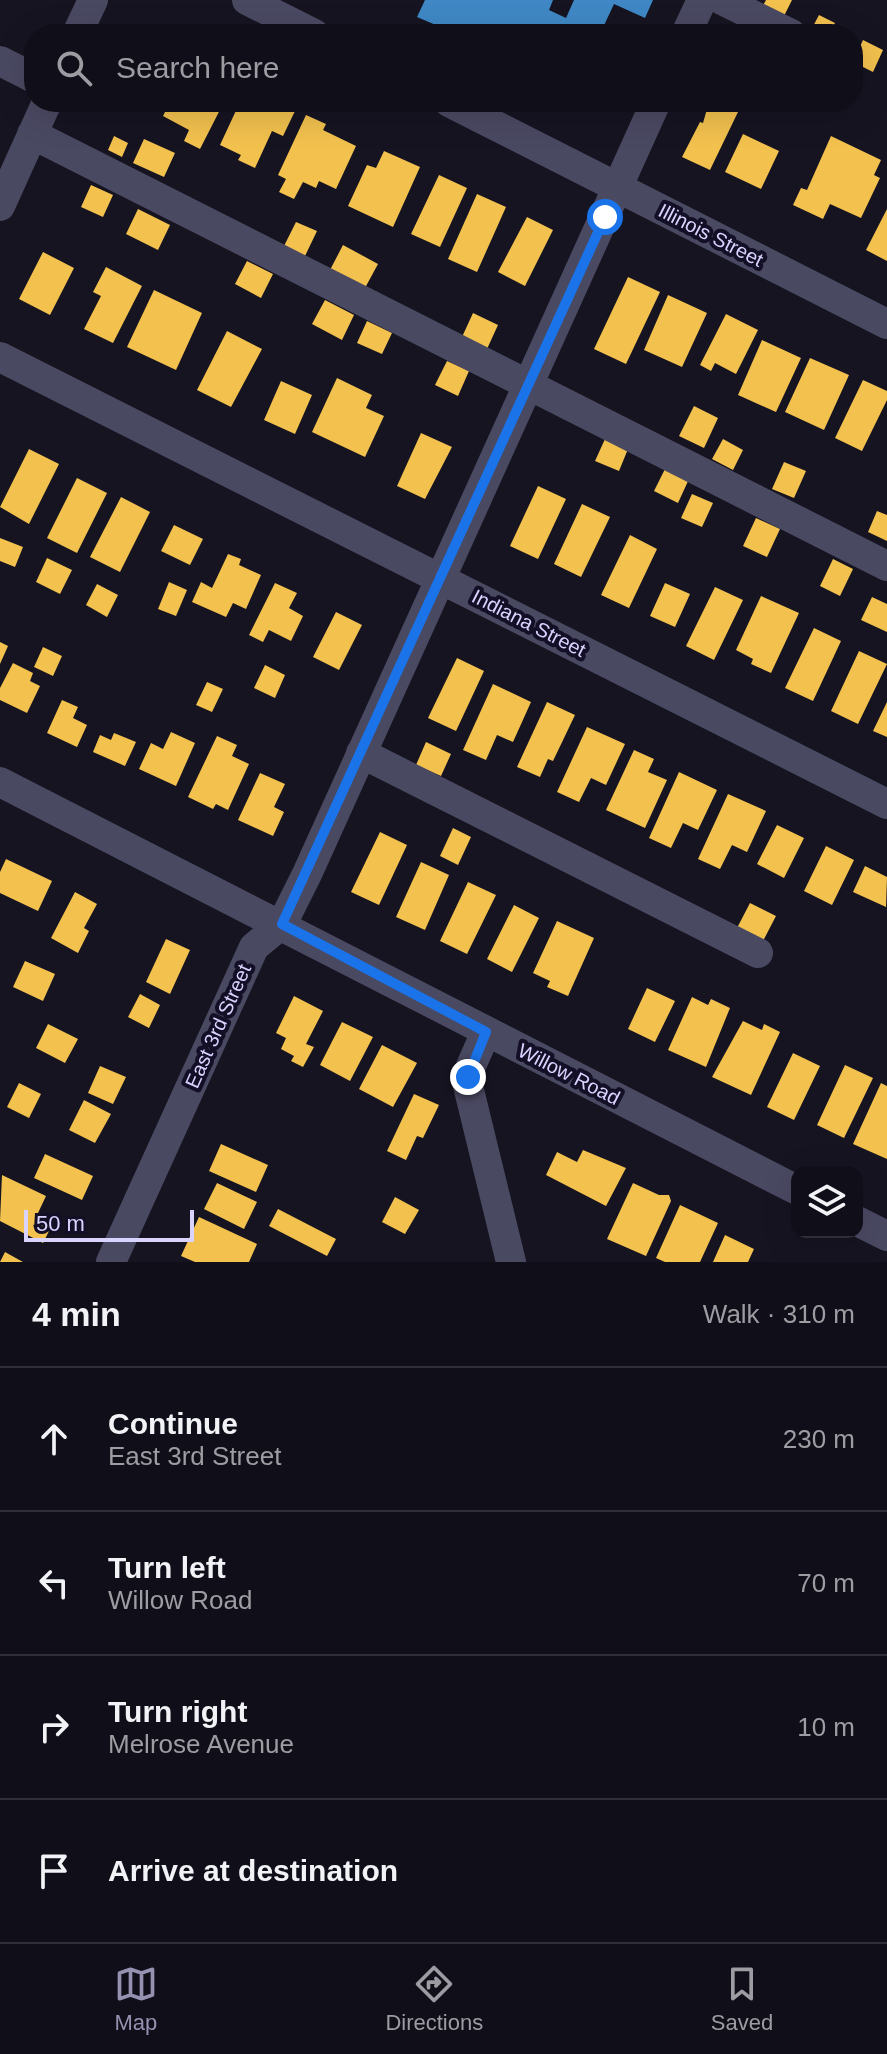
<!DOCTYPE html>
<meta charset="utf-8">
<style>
:root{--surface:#100f19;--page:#191822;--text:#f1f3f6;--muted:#9c9ca2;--line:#302f38;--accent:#9591b1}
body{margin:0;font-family:Arial,sans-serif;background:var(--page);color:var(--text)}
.controls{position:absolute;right:24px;bottom:24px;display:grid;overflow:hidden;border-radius:16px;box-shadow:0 8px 32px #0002}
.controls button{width:72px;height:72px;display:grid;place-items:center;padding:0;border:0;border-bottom:2px solid var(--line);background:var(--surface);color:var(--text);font:40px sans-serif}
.scale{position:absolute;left:24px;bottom:20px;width:170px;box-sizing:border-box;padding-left:8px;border:4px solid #d9d4ff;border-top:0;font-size:22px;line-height:28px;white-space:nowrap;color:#d9d4ff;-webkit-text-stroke:6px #130f26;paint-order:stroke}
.stop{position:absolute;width:24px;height:24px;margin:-18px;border:6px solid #1a73e8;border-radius:50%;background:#fff}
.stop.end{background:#1a73e8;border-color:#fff;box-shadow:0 2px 8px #0008}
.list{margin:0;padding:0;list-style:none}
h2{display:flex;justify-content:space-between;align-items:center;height:104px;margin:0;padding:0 32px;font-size:34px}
h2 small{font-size:26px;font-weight:400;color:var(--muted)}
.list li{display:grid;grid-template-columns:52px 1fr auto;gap:24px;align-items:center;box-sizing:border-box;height:144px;padding:0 32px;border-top:2px solid var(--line)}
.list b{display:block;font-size:30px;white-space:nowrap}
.list p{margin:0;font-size:26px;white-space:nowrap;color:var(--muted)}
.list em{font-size:26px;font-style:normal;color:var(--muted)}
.icon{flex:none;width:44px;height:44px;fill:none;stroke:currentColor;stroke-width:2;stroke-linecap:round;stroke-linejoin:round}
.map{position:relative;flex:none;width:887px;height:1262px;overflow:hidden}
.search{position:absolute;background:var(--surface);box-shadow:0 8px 32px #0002;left:24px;right:24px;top:24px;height:88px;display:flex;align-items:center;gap:20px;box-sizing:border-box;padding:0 28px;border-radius:32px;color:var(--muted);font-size:30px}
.sheet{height:680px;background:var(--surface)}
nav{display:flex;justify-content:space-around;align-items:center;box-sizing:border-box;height:112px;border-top:2px solid var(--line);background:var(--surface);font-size:22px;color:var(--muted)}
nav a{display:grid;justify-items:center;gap:4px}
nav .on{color:var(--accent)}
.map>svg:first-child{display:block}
.homes{fill:#f2c14e}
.schools{fill:#3f88c5}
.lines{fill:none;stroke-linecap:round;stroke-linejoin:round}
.minor{stroke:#4a4962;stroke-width:30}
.route{stroke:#1a73e8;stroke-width:10}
.labels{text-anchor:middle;stroke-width:8;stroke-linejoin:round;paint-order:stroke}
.street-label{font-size:20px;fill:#d9d4ff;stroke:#130f26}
</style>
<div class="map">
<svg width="887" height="1262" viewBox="0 0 887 1262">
<rect width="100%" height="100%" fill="#161421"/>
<path class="homes" d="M 766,0 L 792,0 L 782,20 L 761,9 Z
M 819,15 L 835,23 L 829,34 L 809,34 Z
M 863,40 L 883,50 L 873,72 L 853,62 Z
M 170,102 L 224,102 L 200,149 L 184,141 L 189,130 L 163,116 Z
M 240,102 L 275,102 L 295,111 L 283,136 L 272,131 L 255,168 L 238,160 L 241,155 L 220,145 Z
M 709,102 L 719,102 L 738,112 L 710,170 L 682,157 L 700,122 L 703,123 Z
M 306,115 L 326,124 L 323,130 L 356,146 L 336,189 L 319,181 L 316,188 L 303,182 L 294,199 L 279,192 L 286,179 L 278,175 Z
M 743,134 L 779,151 L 761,189 L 725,172 Z
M 114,136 L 128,143 L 122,157 L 108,150 Z
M 831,136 L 881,160 L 874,175 L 880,178 L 861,218 L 830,204 L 823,219 L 793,205 L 801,188 L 807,190 Z
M 144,139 L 175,153 L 164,177 L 133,163 Z
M 384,151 L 420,167 L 393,227 L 348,206 L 367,165 L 376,168 Z
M 439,175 L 467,188 L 440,247 L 411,234 Z
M 91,185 L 113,195 L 103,217 L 81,207 Z
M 477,194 L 506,207 L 477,272 L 448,259 Z
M 138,209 L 170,225 L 158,250 L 126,234 Z
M 887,209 L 887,261 L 866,250 Z
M 527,217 L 553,230 L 525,286 L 498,272 Z
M 296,222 L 317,231 L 305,256 L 284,246 Z
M 343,245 L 378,264 L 365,288 L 330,270 Z
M 43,252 L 74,268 L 50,315 L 19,299 Z
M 247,261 L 273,274 L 261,298 L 235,284 Z
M 106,267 L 142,286 L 113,343 L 84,329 L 101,296 L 93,292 Z
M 628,277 L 660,292 L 626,364 L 594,349 Z
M 154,290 L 202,313 L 176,370 L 127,347 Z
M 668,295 L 707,313 L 682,367 L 644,350 Z
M 325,300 L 354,315 L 342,340 L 312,324 Z
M 473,313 L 498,325 L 487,349 L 462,337 Z
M 726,314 L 758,330 L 736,374 L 715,363 L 711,371 L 700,365 Z
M 367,321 L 392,333 L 382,354 L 357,343 Z
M 227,331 L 262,349 L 231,407 L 197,390 Z
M 762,340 L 801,358 L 776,412 L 738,395 Z
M 810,358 L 849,375 L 824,430 L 785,412 Z
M 447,361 L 469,371 L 458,396 L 435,385 Z
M 337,378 L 372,395 L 366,408 L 384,416 L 365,457 L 312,432 Z
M 863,380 L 887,391 L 887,400 L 862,451 L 835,438 Z
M 281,381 L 312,395 L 295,434 L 264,420 Z
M 694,406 L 718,418 L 704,448 L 679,436 Z
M 421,433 L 452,447 L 425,499 L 397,486 Z
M 605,439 L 628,449 L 619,471 L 595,461 Z
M 723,439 L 743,450 L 733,470 L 712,459 Z
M 29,449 L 59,464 L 29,524 L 0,507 Z
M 784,462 L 806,471 L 794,498 L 772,489 Z
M 665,469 L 689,479 L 678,503 L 654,491 Z
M 77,478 L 107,493 L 77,553 L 47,538 Z
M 538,486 L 566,499 L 538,559 L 510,546 Z
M 692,494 L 713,503 L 702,527 L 681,518 Z
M 121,497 L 150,512 L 120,572 L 90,557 Z
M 582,504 L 610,517 L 581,577 L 554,564 Z
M 877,511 L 887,515 L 887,541 L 868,532 Z
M 756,518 L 780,529 L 767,557 L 743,546 Z
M 174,525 L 203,539 L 190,565 L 161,551 Z
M 630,535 L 657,549 L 629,608 L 601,595 Z
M 0,538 L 23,547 L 15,567 L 0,561 Z
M 228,554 L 241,559 L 239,565 L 261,575 L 246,609 L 233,603 L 226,617 L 192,602 L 201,582 L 212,588 Z
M 47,558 L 72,570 L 60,594 L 36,582 Z
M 833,559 L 853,569 L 840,596 L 820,586 Z
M 169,582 L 187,590 L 176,616 L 158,609 Z
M 275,583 L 297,593 L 289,608 L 303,616 L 291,641 L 269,630 L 263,642 L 249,635 Z
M 665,583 L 690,594 L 675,627 L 650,616 Z
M 97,584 L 118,595 L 107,617 L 86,605 Z
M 715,587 L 743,600 L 714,660 L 686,646 Z
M 761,596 L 799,613 L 771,673 L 751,664 L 753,659 L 736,650 Z
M 872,597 L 887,604 L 887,632 L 861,620 Z
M 336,612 L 362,625 L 339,670 L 313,657 Z
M 814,628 L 841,641 L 813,701 L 785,688 Z
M 0,642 L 8,646 L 0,664 Z
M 43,647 L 62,656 L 53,676 L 34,667 Z
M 859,651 L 887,664 L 858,724 L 831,711 Z
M 457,658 L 484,671 L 456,731 L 428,718 Z
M 13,663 L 33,673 L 30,681 L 40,686 L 27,713 L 0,700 L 0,688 Z
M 265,665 L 285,675 L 275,698 L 254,688 Z
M 207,682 L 223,689 L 212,712 L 196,705 Z
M 493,684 L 531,702 L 513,742 L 497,735 L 486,760 L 463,750 Z
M 62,700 L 78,707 L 73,718 L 87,725 L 77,747 L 47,733 Z
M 547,702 L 575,715 L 553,761 L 548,759 L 540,777 L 517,767 Z
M 887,702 L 887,737 L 873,731 Z
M 587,727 L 625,744 L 606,785 L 591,778 L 579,802 L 557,792 Z
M 171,732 L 195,743 L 176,786 L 139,769 L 151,743 L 163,749 Z
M 114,733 L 136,742 L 125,766 L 93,752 L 100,735 L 111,740 Z
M 217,736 L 237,745 L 232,756 L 249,764 L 228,810 L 216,804 L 213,809 L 188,797 Z
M 426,742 L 451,754 L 441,776 L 416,765 Z
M 634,750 L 654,759 L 648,772 L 667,780 L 645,828 L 606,810 Z
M 679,772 L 717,790 L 698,830 L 683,823 L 671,848 L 649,838 Z
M 260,773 L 285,784 L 274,807 L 284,812 L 273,836 L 238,820 Z
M 728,794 L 766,811 L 747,852 L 732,845 L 720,869 L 698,859 Z
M 777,825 L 804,838 L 784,878 L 757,864 Z
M 453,828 L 471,837 L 458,865 L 440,856 Z
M 380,832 L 407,845 L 379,905 L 351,892 Z
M 826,846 L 854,860 L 832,905 L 804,891 Z
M 6,859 L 52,881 L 38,911 L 0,893 L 0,872 Z
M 421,862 L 449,875 L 425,930 L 396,917 Z
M 865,866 L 887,877 L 886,907 L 853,892 Z
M 468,882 L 496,895 L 467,954 L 440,941 Z
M 75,892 L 97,904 L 84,928 L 89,931 L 78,953 L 51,938 Z
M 750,903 L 776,916 L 763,941 L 737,928 Z
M 514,905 L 539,918 L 512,972 L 487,959 Z
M 557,921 L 594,938 L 568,996 L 547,987 L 550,981 L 533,973 Z
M 166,939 L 190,950 L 170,994 L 146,982 Z
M 25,961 L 55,974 L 43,1001 L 13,987 Z
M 647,988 L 675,1001 L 655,1042 L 628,1029 Z
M 140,994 L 160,1005 L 149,1028 L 128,1017 Z
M 294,996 L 323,1011 L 306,1044 L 314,1047 L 303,1067 L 291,1061 L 294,1056 L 281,1049 L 286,1038 L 276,1033 Z
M 692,997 L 708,1005 L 711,999 L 730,1008 L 706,1067 L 668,1050 Z
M 743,1021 L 762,1030 L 764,1024 L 780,1032 L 751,1095 L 712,1077 Z
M 342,1022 L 373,1037 L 350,1081 L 320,1065 Z
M 48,1024 L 78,1039 L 65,1063 L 36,1048 Z
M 382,1045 L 417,1063 L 393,1107 L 359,1089 Z
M 793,1053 L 820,1066 L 794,1120 L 767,1107 Z
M 845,1065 L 873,1078 L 844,1138 L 817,1125 Z
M 100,1066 L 126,1077 L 113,1104 L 88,1093 Z
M 19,1083 L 41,1094 L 29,1118 L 7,1107 Z
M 881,1083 L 887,1086 L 887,1159 L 853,1144 Z
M 414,1094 L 439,1105 L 423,1138 L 417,1136 L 406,1160 L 387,1151 Z
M 84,1100 L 111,1114 L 95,1143 L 69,1130 Z
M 221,1144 L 268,1165 L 256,1192 L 209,1171 Z
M 583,1150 L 626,1168 L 606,1206 L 546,1175 L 557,1152 L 577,1162 Z
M 45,1154 L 93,1176 L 82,1200 L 34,1178 Z
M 2,1175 L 46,1196 L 38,1213 L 54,1221 L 43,1243 L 0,1221 Z
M 217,1183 L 257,1202 L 244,1229 L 204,1209 Z
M 633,1183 L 659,1195 L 669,1195 L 671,1201 L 646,1256 L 607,1239 Z
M 395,1197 L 419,1210 L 405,1234 L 382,1222 Z
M 680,1205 L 718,1223 L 700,1262 L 665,1262 L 656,1258 Z
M 278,1209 L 336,1239 L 327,1256 L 269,1226 Z
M 199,1217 L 257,1244 L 249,1262 L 195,1262 L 181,1256 Z
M 725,1235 L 754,1249 L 748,1262 L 713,1262 Z
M 5,1252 L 23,1262 L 0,1262 Z"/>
<path class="schools" d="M 425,0 L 553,0 L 549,10 L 566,18 L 574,0 L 653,0 L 645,18 L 614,4 L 600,34 L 457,34 L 417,17 Z"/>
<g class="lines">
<path class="minor" d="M 247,0 L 314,34
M 722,0 L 791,34
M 77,34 L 93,0
M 686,34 L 702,0
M 0,61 L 34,78
M 449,102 L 887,324
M 32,134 L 887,566
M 0,206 L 47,102
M 0,357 L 887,804
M 361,753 L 758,953
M 0,782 L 797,1190
M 486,1032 L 471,1066 L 468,1086 L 511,1262
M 857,1221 L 887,1236
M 111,1262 L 254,947 L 282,924 L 307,874 L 656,102"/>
</g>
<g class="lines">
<path class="route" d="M 468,1077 L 486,1032 L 282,924 L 605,217"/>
</g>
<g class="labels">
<g class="street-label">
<text transform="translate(711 235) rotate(27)" y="7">Illinois Street</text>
<text transform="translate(529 623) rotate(27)" y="7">Indiana Street</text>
<text transform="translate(218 1026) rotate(-66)" y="7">East 3rd Street</text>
<text transform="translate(569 1074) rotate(27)" y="7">Willow Road</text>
</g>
</g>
</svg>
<div class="controls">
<button><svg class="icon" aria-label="layers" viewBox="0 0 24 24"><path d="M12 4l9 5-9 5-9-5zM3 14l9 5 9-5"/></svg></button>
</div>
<div class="scale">50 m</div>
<div class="stop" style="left:605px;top:217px"></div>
<div class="stop end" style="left:468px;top:1077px"></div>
<div class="search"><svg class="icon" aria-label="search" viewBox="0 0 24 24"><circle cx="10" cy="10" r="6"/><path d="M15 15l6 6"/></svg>Search here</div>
</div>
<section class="sheet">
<h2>4 min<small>Walk · 310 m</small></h2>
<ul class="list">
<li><svg class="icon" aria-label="ahead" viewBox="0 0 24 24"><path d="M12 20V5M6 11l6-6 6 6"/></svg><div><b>Continue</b><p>East 3rd Street</p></div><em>230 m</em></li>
<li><svg class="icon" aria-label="left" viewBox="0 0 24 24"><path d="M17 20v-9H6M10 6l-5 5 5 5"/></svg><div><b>Turn left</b><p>Willow Road</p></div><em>70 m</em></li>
<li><svg class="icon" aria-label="right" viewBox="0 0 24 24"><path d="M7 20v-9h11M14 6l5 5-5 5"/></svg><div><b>Turn right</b><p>Melrose Avenue</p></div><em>10 m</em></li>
<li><svg class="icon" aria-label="arrive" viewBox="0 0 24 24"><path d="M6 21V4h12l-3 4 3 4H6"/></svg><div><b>Arrive at destination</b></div></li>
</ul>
</section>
<nav>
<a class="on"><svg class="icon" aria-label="map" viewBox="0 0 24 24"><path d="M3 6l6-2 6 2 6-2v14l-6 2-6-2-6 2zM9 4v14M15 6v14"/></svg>Map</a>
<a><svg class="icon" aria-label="directions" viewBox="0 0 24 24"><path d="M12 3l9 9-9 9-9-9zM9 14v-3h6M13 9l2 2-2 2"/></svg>Directions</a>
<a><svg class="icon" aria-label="saved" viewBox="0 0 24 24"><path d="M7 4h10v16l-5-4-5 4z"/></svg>Saved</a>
</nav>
